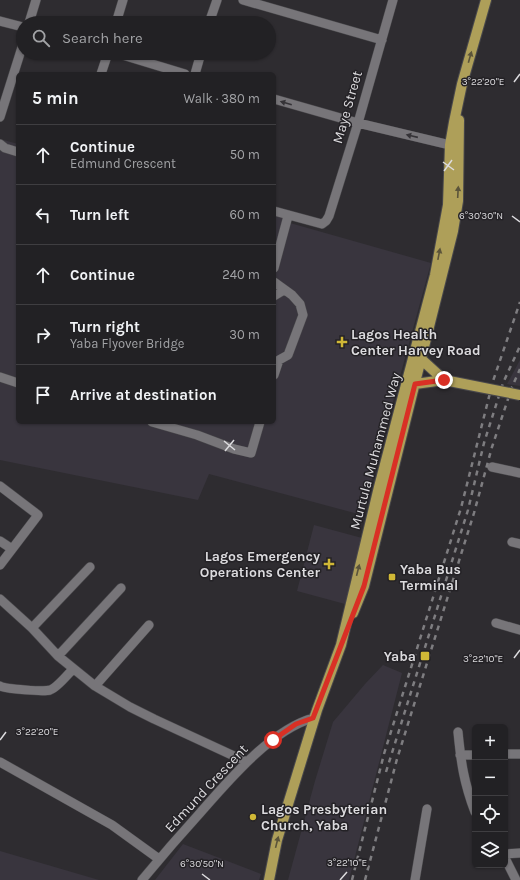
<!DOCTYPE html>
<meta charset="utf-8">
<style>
:root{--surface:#222124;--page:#2a292c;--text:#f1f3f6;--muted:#a2a3a6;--line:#3f3e41}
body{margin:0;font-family:Karla,sans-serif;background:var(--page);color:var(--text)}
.controls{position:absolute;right:12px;bottom:12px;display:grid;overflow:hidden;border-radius:6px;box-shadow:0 1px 3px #0004}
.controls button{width:36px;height:36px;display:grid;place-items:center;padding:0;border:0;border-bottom:1px solid var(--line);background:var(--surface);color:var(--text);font:20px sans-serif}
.stop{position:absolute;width:12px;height:12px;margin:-9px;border:3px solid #d93025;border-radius:50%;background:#fff}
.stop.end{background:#d93025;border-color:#fff;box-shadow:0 1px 4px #0008}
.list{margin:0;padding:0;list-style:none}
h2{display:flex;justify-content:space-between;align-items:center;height:52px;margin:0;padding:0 16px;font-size:17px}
h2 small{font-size:13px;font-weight:400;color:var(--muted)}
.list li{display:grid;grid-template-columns:26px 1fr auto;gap:12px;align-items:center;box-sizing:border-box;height:60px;padding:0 16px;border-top:1px solid var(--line)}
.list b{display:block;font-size:15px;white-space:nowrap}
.list p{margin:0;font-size:13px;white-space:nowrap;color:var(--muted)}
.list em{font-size:13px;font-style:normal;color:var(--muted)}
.icon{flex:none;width:22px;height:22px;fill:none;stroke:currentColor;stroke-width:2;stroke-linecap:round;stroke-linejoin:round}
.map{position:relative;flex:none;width:520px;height:880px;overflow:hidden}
.search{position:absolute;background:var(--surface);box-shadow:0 1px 3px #0004;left:16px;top:16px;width:260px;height:44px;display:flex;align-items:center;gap:10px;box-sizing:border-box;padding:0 14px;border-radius:22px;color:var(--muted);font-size:15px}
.panel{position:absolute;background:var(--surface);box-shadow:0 1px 3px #0004;left:16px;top:72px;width:260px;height:352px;border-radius:6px}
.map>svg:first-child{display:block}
.built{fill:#39353e}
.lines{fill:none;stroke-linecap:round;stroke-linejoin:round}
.minor-casing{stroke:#49484b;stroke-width:10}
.major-casing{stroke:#49484b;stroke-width:12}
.minor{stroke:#777579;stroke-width:9}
.major{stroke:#ae9f59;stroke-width:10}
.rail{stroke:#7e7d80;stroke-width:2.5;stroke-dasharray:5 5;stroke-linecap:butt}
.major-bridge-casing{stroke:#49484b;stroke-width:12;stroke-linecap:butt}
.major-bridge{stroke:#ae9f59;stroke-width:10}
.oneway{fill:#5b543a}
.oneway2{fill:#353337}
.route{stroke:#d93025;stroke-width:5}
.ticks{fill:none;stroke:#dcdbde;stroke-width:1.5}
.poi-dot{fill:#d0b836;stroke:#242226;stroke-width:1.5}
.labels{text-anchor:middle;stroke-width:3;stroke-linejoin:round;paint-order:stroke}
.street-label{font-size:14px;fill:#dcdbde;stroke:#242226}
.poi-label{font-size:14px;font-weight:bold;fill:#dcdbde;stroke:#242226;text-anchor:start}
.ticks-label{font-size:10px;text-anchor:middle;fill:#dcdbde;stroke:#242226;stroke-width:3;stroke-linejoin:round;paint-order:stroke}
</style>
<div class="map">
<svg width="520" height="880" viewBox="0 0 520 880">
<rect width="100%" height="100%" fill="#2e2c30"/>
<path class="built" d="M 0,139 L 18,144 L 18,422 L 274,422 L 274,215 L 283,218 L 283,221 L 431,263 L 362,515 L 209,474 L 198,500 L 0,460 Z
M 520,360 L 520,386 L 507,384 Z
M 314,525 L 362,538 L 345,604 L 297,591 Z
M 383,665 L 402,673 L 349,880 L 288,880 L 315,781 L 333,722 L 365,684 Z
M 183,844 L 261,874 L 259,880 L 155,880 Z
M 0,851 L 99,880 L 0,880 Z"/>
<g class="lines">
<g class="minor-casing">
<path id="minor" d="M 243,0 L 382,40
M 0,21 L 23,27
M 29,23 L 36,0
M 116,23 L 123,0
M 209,23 L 217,0
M 116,53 L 185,74
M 101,74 L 108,53
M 195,74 L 201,53
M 274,99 L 358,123 L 450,145
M 0,117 L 23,44
M 0,144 L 5,148 L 18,152
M 274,211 L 322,224 L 326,221 L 329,216 L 358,123 L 393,0
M 274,268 L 288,216
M 274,282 L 292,295 L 300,304 L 303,315 L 288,355 L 279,360 L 274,375
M 274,296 L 284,290
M 0,377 L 18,383
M 152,422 L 197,435 L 234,449 L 251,453 L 260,422
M 492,467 L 520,473
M 0,486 L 38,515 L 0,565
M 0,541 L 12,549
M 512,542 L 520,544
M 0,599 L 32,628 L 58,656 L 95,686 L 130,707 L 154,719 L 247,762
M 496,623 L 520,630
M 32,628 L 90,567
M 58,656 L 121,588
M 0,686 C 5,689 45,692 50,690 C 57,688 68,674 73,669
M 95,686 L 149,625
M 458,732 C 461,763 464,783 475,812
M 505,754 L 520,754
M 460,755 L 475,755
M 0,762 L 112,825 L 159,859
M 505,854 L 520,853
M 505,858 L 516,880
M 142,880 C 161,857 180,835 200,813 C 229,780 271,730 313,718 L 316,712
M 415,880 L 427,809"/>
</g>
<g class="major-casing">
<path id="major" d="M 421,359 L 444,380
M 415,384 L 444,380
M 353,613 L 364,586 L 453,231 L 458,201 L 459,120
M 269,880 L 277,840 L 317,710 L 341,645 L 379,487 L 435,275 L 448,205 L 450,145 L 454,122 L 462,84 L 486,0"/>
</g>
<use href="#minor" class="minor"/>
<use href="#major" class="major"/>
<path class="rail" d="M 386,772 L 468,510 L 484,443 L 503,383 L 520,346
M 352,880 L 384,754 L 461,508 L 493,381 L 520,302
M 365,880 L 397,759 L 474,513 L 492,447 L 512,387 L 520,369"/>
<g class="major-bridge-casing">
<path id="major-bridge" d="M 444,380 L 520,395"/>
</g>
<use href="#major-bridge" class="major-bridge"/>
</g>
<defs><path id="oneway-solid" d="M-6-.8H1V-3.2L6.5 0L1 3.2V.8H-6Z"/></defs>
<g class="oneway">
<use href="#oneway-solid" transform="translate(470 57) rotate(-74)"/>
<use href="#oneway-solid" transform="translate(458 192) rotate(-87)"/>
<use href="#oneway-solid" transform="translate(439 254) rotate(-79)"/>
<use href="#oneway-solid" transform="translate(358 570) rotate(-76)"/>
<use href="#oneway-solid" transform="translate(277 842) rotate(-76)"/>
</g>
<g class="oneway2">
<use href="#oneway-solid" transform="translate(286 103) rotate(-164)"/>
<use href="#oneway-solid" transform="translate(412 136) rotate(-167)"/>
</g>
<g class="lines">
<path class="route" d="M 273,740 L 296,724 L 313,718 L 364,586 L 415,384 L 444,380"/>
</g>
<path class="ticks" d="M 514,82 L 520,74M 443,162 L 454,170M 444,171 L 452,160M 512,216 L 520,222M 224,441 L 235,450M 225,451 L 234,440M 514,658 L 520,650M 0,740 L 6,732M 202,874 L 210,880M 340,880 L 347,872"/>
<g class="poi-dot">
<path d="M340 336h4v4h4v4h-4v4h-4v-4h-4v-4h4z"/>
<path d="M327 558h4v4h4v4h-4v4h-4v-4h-4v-4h4z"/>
<rect x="388" y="573" width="8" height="8" rx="2"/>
<rect x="420" y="651" width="10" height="10" rx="2"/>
<circle cx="253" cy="817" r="4"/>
</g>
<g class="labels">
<g class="street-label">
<text transform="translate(347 107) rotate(-74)" y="5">Maye Street</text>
<text transform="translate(375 451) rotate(-75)" y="5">Murtula Muhammed Way</text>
<text transform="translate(206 788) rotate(-47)" y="5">Edmund Crescent</text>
</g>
<g class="poi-label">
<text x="351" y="339">Lagos Health<tspan x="351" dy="16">Center Harvey Road</tspan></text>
<text x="320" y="561" text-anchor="end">Lagos Emergency<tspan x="320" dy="16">Operations Center</tspan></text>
<text x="400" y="574">Yaba Bus<tspan x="400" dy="16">Terminal</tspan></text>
<text x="416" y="661" text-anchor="end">Yaba</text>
<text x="261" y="814">Lagos Presbyterian<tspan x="261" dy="16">Church, Yaba</tspan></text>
</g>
</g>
<g class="ticks-label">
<text x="483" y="85">3°22'20"E</text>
<text x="481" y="219">6°30'30"N</text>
<text x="483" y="662">3°22'10"E</text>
<text x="37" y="735">3°22'20"E</text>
<text x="347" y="866">3°22'10"E</text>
<text x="202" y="867">6°30'50"N</text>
</g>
</svg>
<div class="controls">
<button>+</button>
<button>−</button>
<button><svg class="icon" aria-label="locate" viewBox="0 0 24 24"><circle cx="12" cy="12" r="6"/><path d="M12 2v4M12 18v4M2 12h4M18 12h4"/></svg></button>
<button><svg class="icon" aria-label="layers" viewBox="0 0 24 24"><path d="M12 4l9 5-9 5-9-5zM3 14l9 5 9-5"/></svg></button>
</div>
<div class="stop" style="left:273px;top:740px"></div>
<div class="stop end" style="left:444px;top:380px"></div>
<div class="search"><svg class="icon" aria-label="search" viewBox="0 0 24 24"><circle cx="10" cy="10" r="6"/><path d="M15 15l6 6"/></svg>Search here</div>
<section class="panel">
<h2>5 min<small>Walk · 380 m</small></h2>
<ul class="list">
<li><svg class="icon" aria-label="ahead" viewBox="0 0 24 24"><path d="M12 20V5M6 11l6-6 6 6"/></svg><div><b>Continue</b><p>Edmund Crescent</p></div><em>50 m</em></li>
<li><svg class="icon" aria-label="left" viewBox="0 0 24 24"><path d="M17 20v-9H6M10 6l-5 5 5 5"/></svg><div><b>Turn left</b></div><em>60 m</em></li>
<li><svg class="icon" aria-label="ahead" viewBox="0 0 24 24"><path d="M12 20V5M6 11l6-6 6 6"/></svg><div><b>Continue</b></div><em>240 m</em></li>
<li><svg class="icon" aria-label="right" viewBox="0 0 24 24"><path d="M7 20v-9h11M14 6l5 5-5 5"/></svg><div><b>Turn right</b><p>Yaba Flyover Bridge</p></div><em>30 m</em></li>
<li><svg class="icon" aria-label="arrive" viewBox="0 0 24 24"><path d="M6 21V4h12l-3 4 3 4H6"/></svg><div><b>Arrive at destination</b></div></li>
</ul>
</section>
</div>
